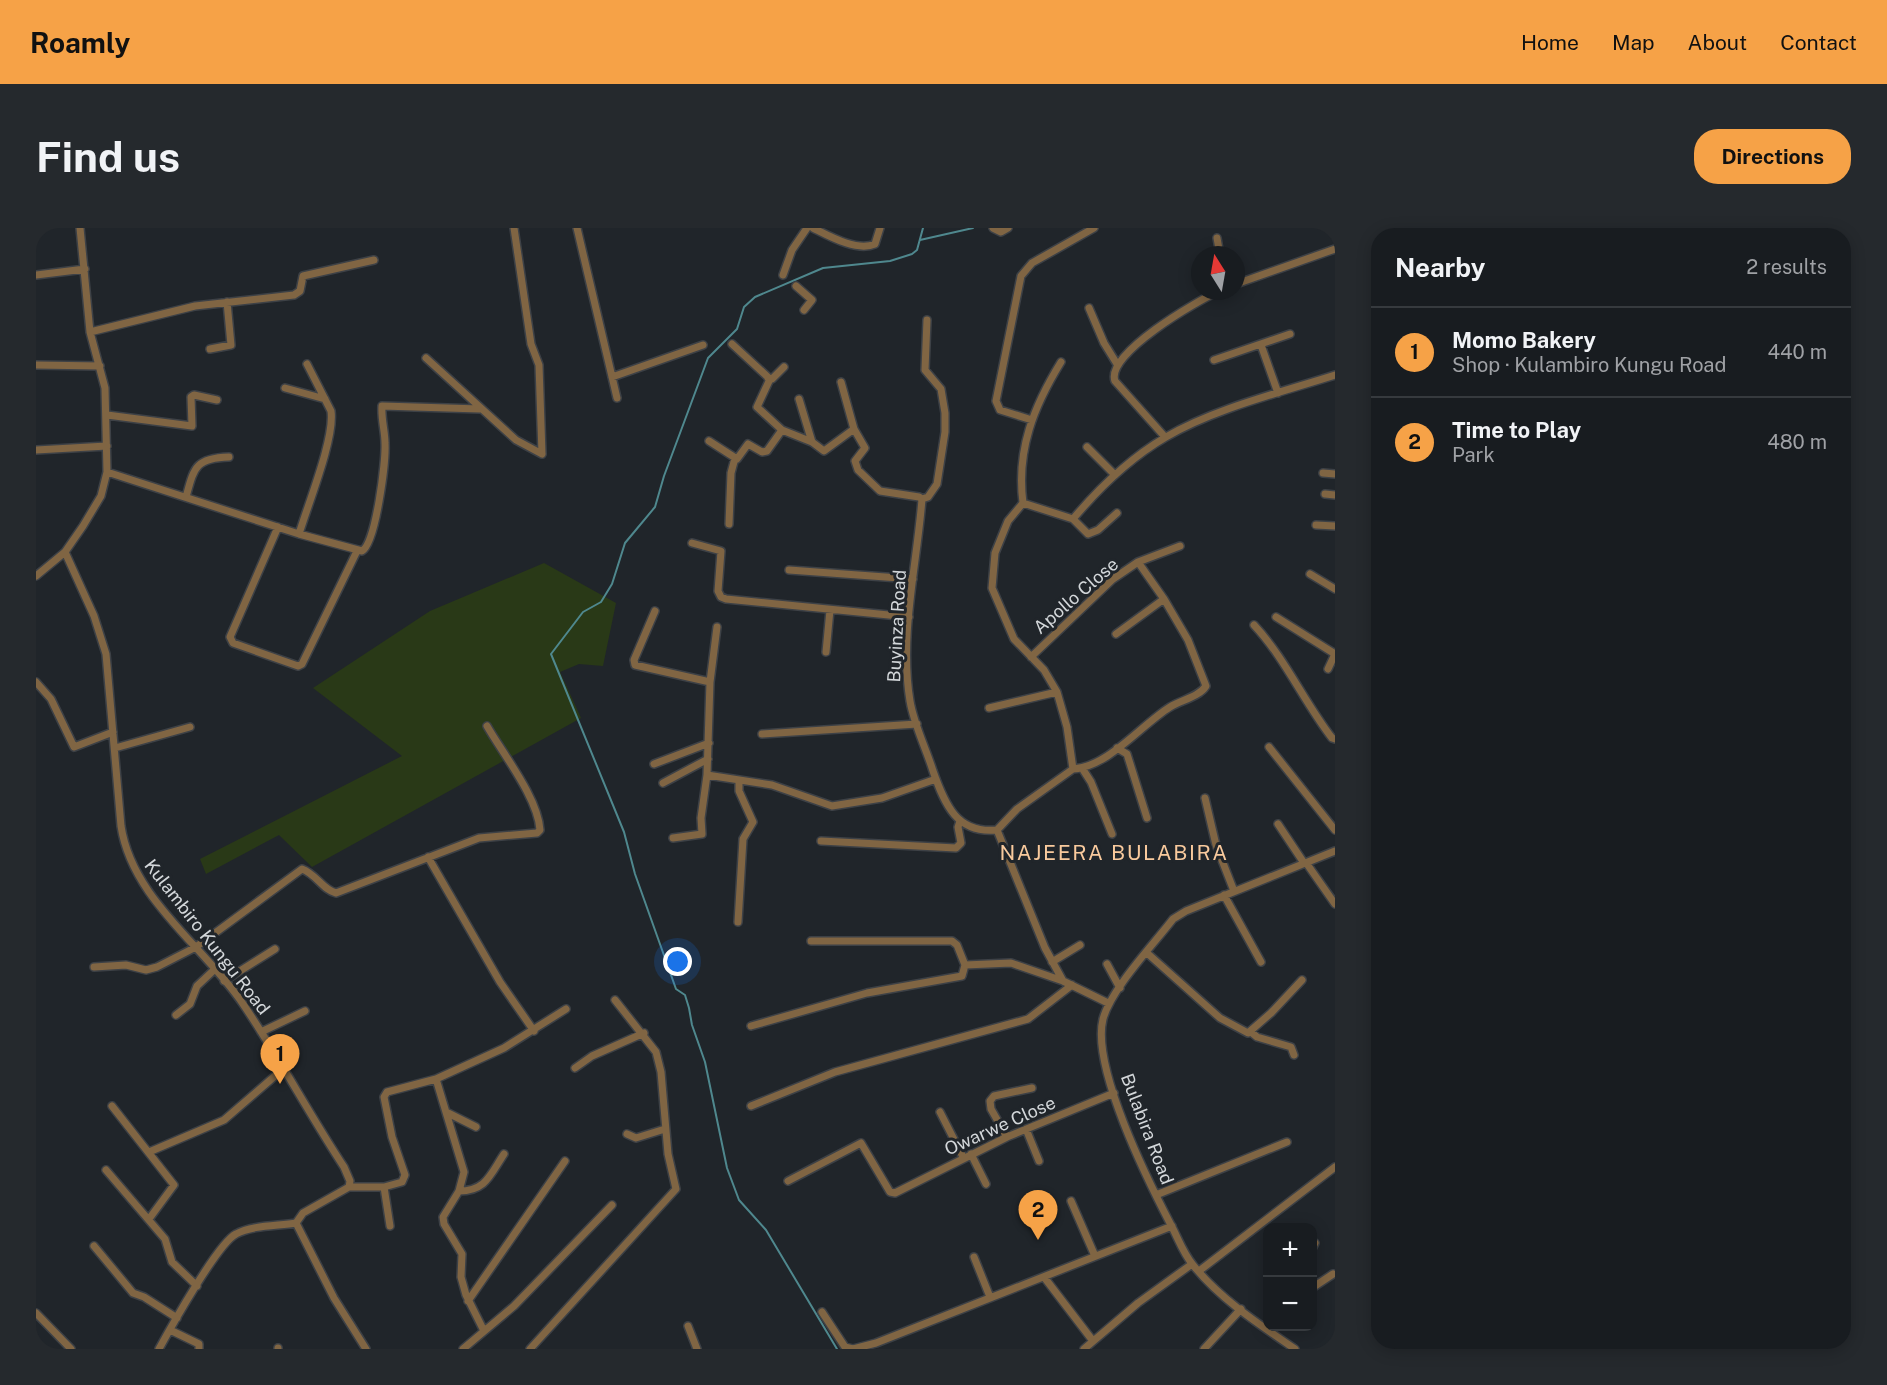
<!DOCTYPE html>
<meta charset="utf-8">
<style>
:root{--surface:#181c20;--page:#25292d;--text:#f1f3f6;--muted:#9fa1a5;--line:#363a3e;--accent:#f6a247}
body{margin:0;font-family:"Public Sans",sans-serif;background:var(--page);color:var(--text)}
.controls{position:absolute;right:18px;bottom:18px;display:grid;overflow:hidden;border-radius:12px;box-shadow:0 3px 15px #0003}
.controls button{width:54px;height:54px;display:grid;place-items:center;padding:0;border:0;border-bottom:2px solid var(--line);background:var(--surface);color:var(--text);font:30px sans-serif}
.compass{position:absolute;left:1155px;top:18px;width:54px;height:54px;border-radius:50%;background:var(--surface);box-shadow:0 3px 15px #0003;rotate:349deg}
.you{position:absolute;left:642px;top:734px;width:21px;height:21px;margin:-15px;border:4px solid #fff;border-radius:50%;background:#1a73e8;box-shadow:0 0 0 9px #1a73e833}
.badge{display:grid;place-items:center;width:39px;height:39px;border-radius:50%;background:var(--accent);color:#111;font-size:20px;font-weight:700}
.pin{position:absolute;translate:-50% -50px;filter:drop-shadow(0 2px 3px #0008)}
.pin::after{content:'';position:absolute;top:32px;width:21px;height:18px;background:inherit;clip-path:polygon(0 0,100% 0,50% 100%)}
.list{margin:0;padding:0;list-style:none}
h2{display:flex;justify-content:space-between;align-items:center;height:78px;margin:0;padding:0 24px;font-size:26px}
h2 small{font-size:20px;font-weight:400;color:var(--muted)}
.list li{display:grid;grid-template-columns:39px 1fr auto;gap:18px;align-items:center;box-sizing:border-box;height:90px;padding:0 24px;border-top:2px solid var(--line)}
.list b{display:block;font-size:22px;white-space:nowrap}
.list p{margin:0;font-size:20px;white-space:nowrap;color:var(--muted)}
.list em{font-size:20px;font-style:normal;color:var(--muted)}
.map{position:relative;flex:none;width:1299px;height:1121px;overflow:hidden;border-radius:24px}
header{display:flex;align-items:center;gap:36px;box-sizing:border-box;height:84px;padding:0 30px;background:var(--accent);color:#111}
header strong{font-size:28px}
nav{display:flex;gap:33px;margin-inline-start:auto;font-size:21px}
.intro{display:flex;align-items:center;justify-content:space-between;box-sizing:border-box;height:144px;padding:0 36px}
h1{margin:0;font-size:42px}
.button{padding:15px 27px;border-radius:24px;background:var(--accent);color:#111;font-size:21px;font-weight:700}
main{display:flex;gap:36px;padding:0 36px}
aside{flex:1;background:var(--surface);border-radius:24px;box-shadow:0 3px 15px #0003}
.map>svg:first-child{display:block}
.green{fill:#293917}
.lines{fill:none;stroke-linecap:round;stroke-linejoin:round}
.stream{stroke:#4f888e;stroke-width:2}
.minor-casing{stroke:#3d4146;stroke-width:10}
.major-casing{stroke:#3d4146;stroke-width:11}
.minor{stroke:#806543;stroke-width:7}
.major{stroke:#dea45b;stroke-width:8}
.labels{text-anchor:middle;stroke-width:6;stroke-linejoin:round;paint-order:stroke}
.street-label{font-size:18px;fill:#d3d7da;stroke:#20252a}
.quarter-label{font-size:21px;letter-spacing:1.5px;fill:#f9ca9d;stroke:#20252a}
</style>
<header>
<strong>Roamly</strong>
<nav><a>Home</a><a>Map</a><a>About</a><a>Contact</a></nav>
</header>
<div class="intro"><h1>Find us</h1><a class="button">Directions</a></div>
<main>
<div class="map">
<svg width="1299" height="1121" viewBox="0 0 1299 1121">
<rect width="100%" height="100%" fill="#20252a"/>
<path class="green" d="M 508,335 L 580,375 L 567,438 L 543,436 L 524,444 L 545,490 L 276,639 L 243,607 L 170,646 L 164,631 L 366,528 L 277,460 L 394,383 Z"/>
<g class="lines">
<path class="stream" d="M 884,12 L 937,0
M 801,1121 L 730,1002 L 703,972 L 691,940 L 669,834 L 656,797 L 653,780 L 649,767 L 640,761 L 599,646 L 588,604 L 515,426 L 547,384 L 565,374 L 576,356 L 589,315 L 619,279 L 628,248 L 672,130 L 701,101 L 708,79 L 719,69 L 787,40 L 854,33 L 876,26 L 881,22 L 887,0"/>
<g class="minor-casing">
<path id="minor" d="M 478,0 L 495,116 L 503,137 L 506,226
M 541,0 L 581,170
M 777,0 C 793,8 821,24 839,16 L 844,0
M 957,0 L 965,4 L 972,0
M 1181,10 L 1184,27
M 0,47 L 49,41
M 747,47 L 756,22 L 771,0
M 1200,56 L 1299,21
M 760,58 L 776,72 L 768,82
M 1053,80 L 1068,115 L 1081,136
M 54,104 L 159,78 L 258,67 L 264,63 L 267,48 L 338,32
M 696,116 L 734,151 L 721,179 L 746,202 L 776,214 L 788,223 L 818,201
M 1225,117 L 1242,165
M 174,121 L 195,117 L 191,74
M 390,130 L 480,212 L 506,226
M 1178,132 L 1254,106
M 0,137 L 64,138
M 576,149 L 667,117
M 732,150 L 736,151 L 748,139
M 805,154 L 818,201 L 829,220 L 819,233 L 822,242 L 844,263 L 883,269 L 886,271 C 881,337 863,407 874,473 C 878,497 890,520 897,543 C 909,577 921,606 961,602 L 1009,720 L 1027,753 L 1072,775
M 249,160 L 289,171
M 763,171 L 776,214
M 71,187 L 156,198 L 155,169 L 158,167 L 181,172
M 996,192 L 964,182 L 960,173 L 985,48 L 996,35 L 1058,0
M 1129,209 L 1079,153 C 1069,126 1161,73 1183,63
M 673,213 L 701,231 L 712,216 L 726,224 L 731,223 L 746,202
M 1051,219 L 1079,247
M 0,222 L 71,218
M 71,244 L 263,306 L 326,323 C 340,315 350,233 349,215 C 349,203 345,191 346,178 L 444,181
M 1287,245 L 1299,246
M 1289,266 L 1299,267
M 150,269 C 158,240 159,230 193,229
M 886,271 L 892,269 L 901,256 L 909,204 L 909,185 L 905,161 L 889,142 L 891,92
M 987,275 C 980,222 998,178 1025,134
M 987,275 L 1037,291 L 1052,306 L 1062,302 L 1081,285
M 1037,291 C 1063,260 1094,230 1130,209 C 1177,181 1246,164 1299,147
M 693,296 L 695,245 L 699,230
M 1280,297 L 1299,298
M 242,299 L 194,409 L 197,415 L 262,438 L 266,436 L 321,323
M 263,306 C 272,276 299,210 295,183 L 271,136
M 656,315 L 685,323 L 682,363 L 685,369 L 690,371 L 873,389
M 29,324 L 58,388 L 70,426 L 85,598 C 96,671 168,718 207,776 C 243,829 273,886 308,939 L 314,953 L 313,959 L 267,985 L 260,995 L 298,1070 L 330,1121
M 753,342 L 877,351
M 1274,346 L 1299,361
M 0,348 L 29,324 L 47,298 L 65,268 L 71,244 L 69,160 L 54,104 L 44,0
M 619,383 L 598,432 L 599,437 L 674,454
M 1240,389 L 1299,426
M 1218,397 C 1249,430 1268,474 1296,510 L 1299,511
M 681,399 L 674,454 L 671,547 L 736,557 L 796,578 L 846,570 L 900,551
M 1080,406 L 1128,371 L 1102,334
M 790,424 L 794,382
M 995,429 L 1077,351 L 1102,334 L 1144,318
M 1292,441 L 1299,426
M 0,454 L 15,471 L 38,519 L 77,504
M 953,480 L 1021,464
M 726,506 L 881,496
M 1233,519 L 1299,602
M 79,520 L 154,499
M 1081,520 L 1091,526 L 1111,590
M 618,536 L 673,515
M 1046,540 L 1055,554 L 1076,606
M 1037,541 C 1072,539 1105,497 1134,479 C 1145,472 1163,469 1170,458 L 1152,412 L 1128,371
M 627,555 L 672,531
M 1169,570 L 1180,617 L 1198,663
M 1242,596 L 1268,635
M 961,602 L 981,581 L 1037,541 L 1031,499 L 1021,464 L 1008,442 L 978,411 L 956,360 L 959,325 L 972,293 L 987,275
M 637,610 L 666,606 L 665,590 L 671,547
M 785,613 L 920,620 L 925,615 L 922,599 L 924,593
M 392,629 L 464,754 L 498,803
M 1271,636 L 1299,676
M 1188,667 L 1225,734
M 702,694 L 707,611 L 717,594 L 703,563 L 703,552
M 775,713 L 916,713 L 921,717 L 929,737 L 975,735 L 1027,753
M 1111,725 L 1184,790 L 1212,805 L 1235,785 L 1266,752
M 1016,734 L 1044,717
M 1071,736 L 1084,760
M 58,739 L 90,737 L 110,742 L 121,739 L 160,719 L 266,641 C 280,646 287,662 300,665 L 443,610 L 501,605 L 504,602 C 502,570 467,526 451,498
M 188,753 L 239,721
M 140,787 L 154,776 L 161,758 L 179,741
M 715,798 L 831,765 L 926,748 L 929,737
M 225,804 L 269,783
M 1215,804 L 1221,809 L 1255,819 L 1258,827
M 539,840 L 556,828 L 608,805
M 76,878 L 138,957 L 113,991
M 715,878 L 799,844 L 992,791 L 1036,757
M 904,884 L 927,929
M 412,885 L 440,899
M 990,901 L 1003,933
M 591,906 L 600,910 L 629,901
M 971,909 L 955,881 L 954,873 L 958,868 L 996,860
M 113,924 L 188,892 L 247,841
M 935,926 L 950,956
M 70,942 L 129,1011 L 136,1034 L 161,1058
M 752,953 L 825,915 L 854,964 L 859,965 L 971,909 L 1078,865
M 313,959 L 348,959 L 354,998
M 348,959 L 366,954 L 369,947 L 356,909 L 348,869 L 351,864 L 400,851
M 423,963 C 450,963 454,947 468,926
M 1120,967 L 1251,914
M 1035,973 L 1059,1028
M 58,1018 L 97,1065 L 108,1069 L 141,1090
M 1276,1021 L 1279,1015
M 938,1029 L 954,1069
M 1163,1043 L 1299,939
M 1008,1049 L 1057,1113
M 1276,1060 L 1297,1046
M 432,1073 L 529,933
M 786,1084 L 809,1119 L 817,1121 L 840,1115 L 1136,998
M 0,1085 L 35,1121
M 652,1098 L 661,1121
M 134,1102 L 163,1116 L 163,1121
M 448,1103 L 430,1067 L 425,1049 L 426,1026 L 408,996 L 407,989 L 423,963 L 428,944 L 400,851 L 468,820 L 530,781
M 242,1120 L 242,1121
M 123,1121 C 135,1099 182,1015 200,1006 C 216,997 242,998 260,995
M 427,1121 L 478,1078 L 576,977
M 494,1121 L 640,961 L 632,926 L 625,844 L 620,824 L 579,772
M 1048,1121 L 1102,1075 L 1156,1036
M 1168,1121 L 1205,1081
M 1259,1121 C 1224,1097 1184,1071 1157,1037 C 1147,1025 1142,1010 1135,997 C 1112,953 1055,839 1067,791 C 1075,761 1117,717 1137,691 L 1150,683 L 1299,623"/>
</g>
<g class="major-casing">
<path id="major" d="M 1297,0 L 1299,6"/>
</g>
<use href="#minor" class="minor"/>
<use href="#major" class="major"/>
</g>
<g class="labels">
<g class="street-label">
<text transform="translate(1040 368) rotate(-41)" y="6">Apollo Close</text>
<text transform="translate(861 398) rotate(-87)" y="6">Buyinza Road</text>
<text transform="translate(171 709) rotate(52)" y="6">Kulambiro Kungu Road</text>
<text transform="translate(964 898) rotate(-24)" y="6">Owarwe Close</text>
<text transform="translate(1111 901) rotate(69)" y="6">Bulabira Road</text>
</g>
<g class="quarter-label">
<text x="1078" y="632">NAJEERA BULABIRA</text>
</g>
</g>
</svg>
<div class="controls">
<button>+</button>
<button>−</button>
</div>
<svg class="compass" viewBox="-18 -18 36 36"><path d="M0-13l5 13h-10z" fill="#e53935"/><path d="M0 13l5-13h-10z" fill="#9fa1a5"/></svg>
<div class="you"></div>
<div class="pin badge" style="left:244px;top:856px">1</div>
<div class="pin badge" style="left:1002px;top:1012px">2</div>
</div>
<aside>
<h2>Nearby<small>2 results</small></h2>
<ul class="list">
<li><span class="badge">1</span><div><b>Momo Bakery</b><p>Shop · Kulambiro Kungu Road</p></div><em>440 m</em></li>
<li><span class="badge">2</span><div><b>Time to Play</b><p>Park</p></div><em>480 m</em></li>
</ul>
</aside>
</main>
